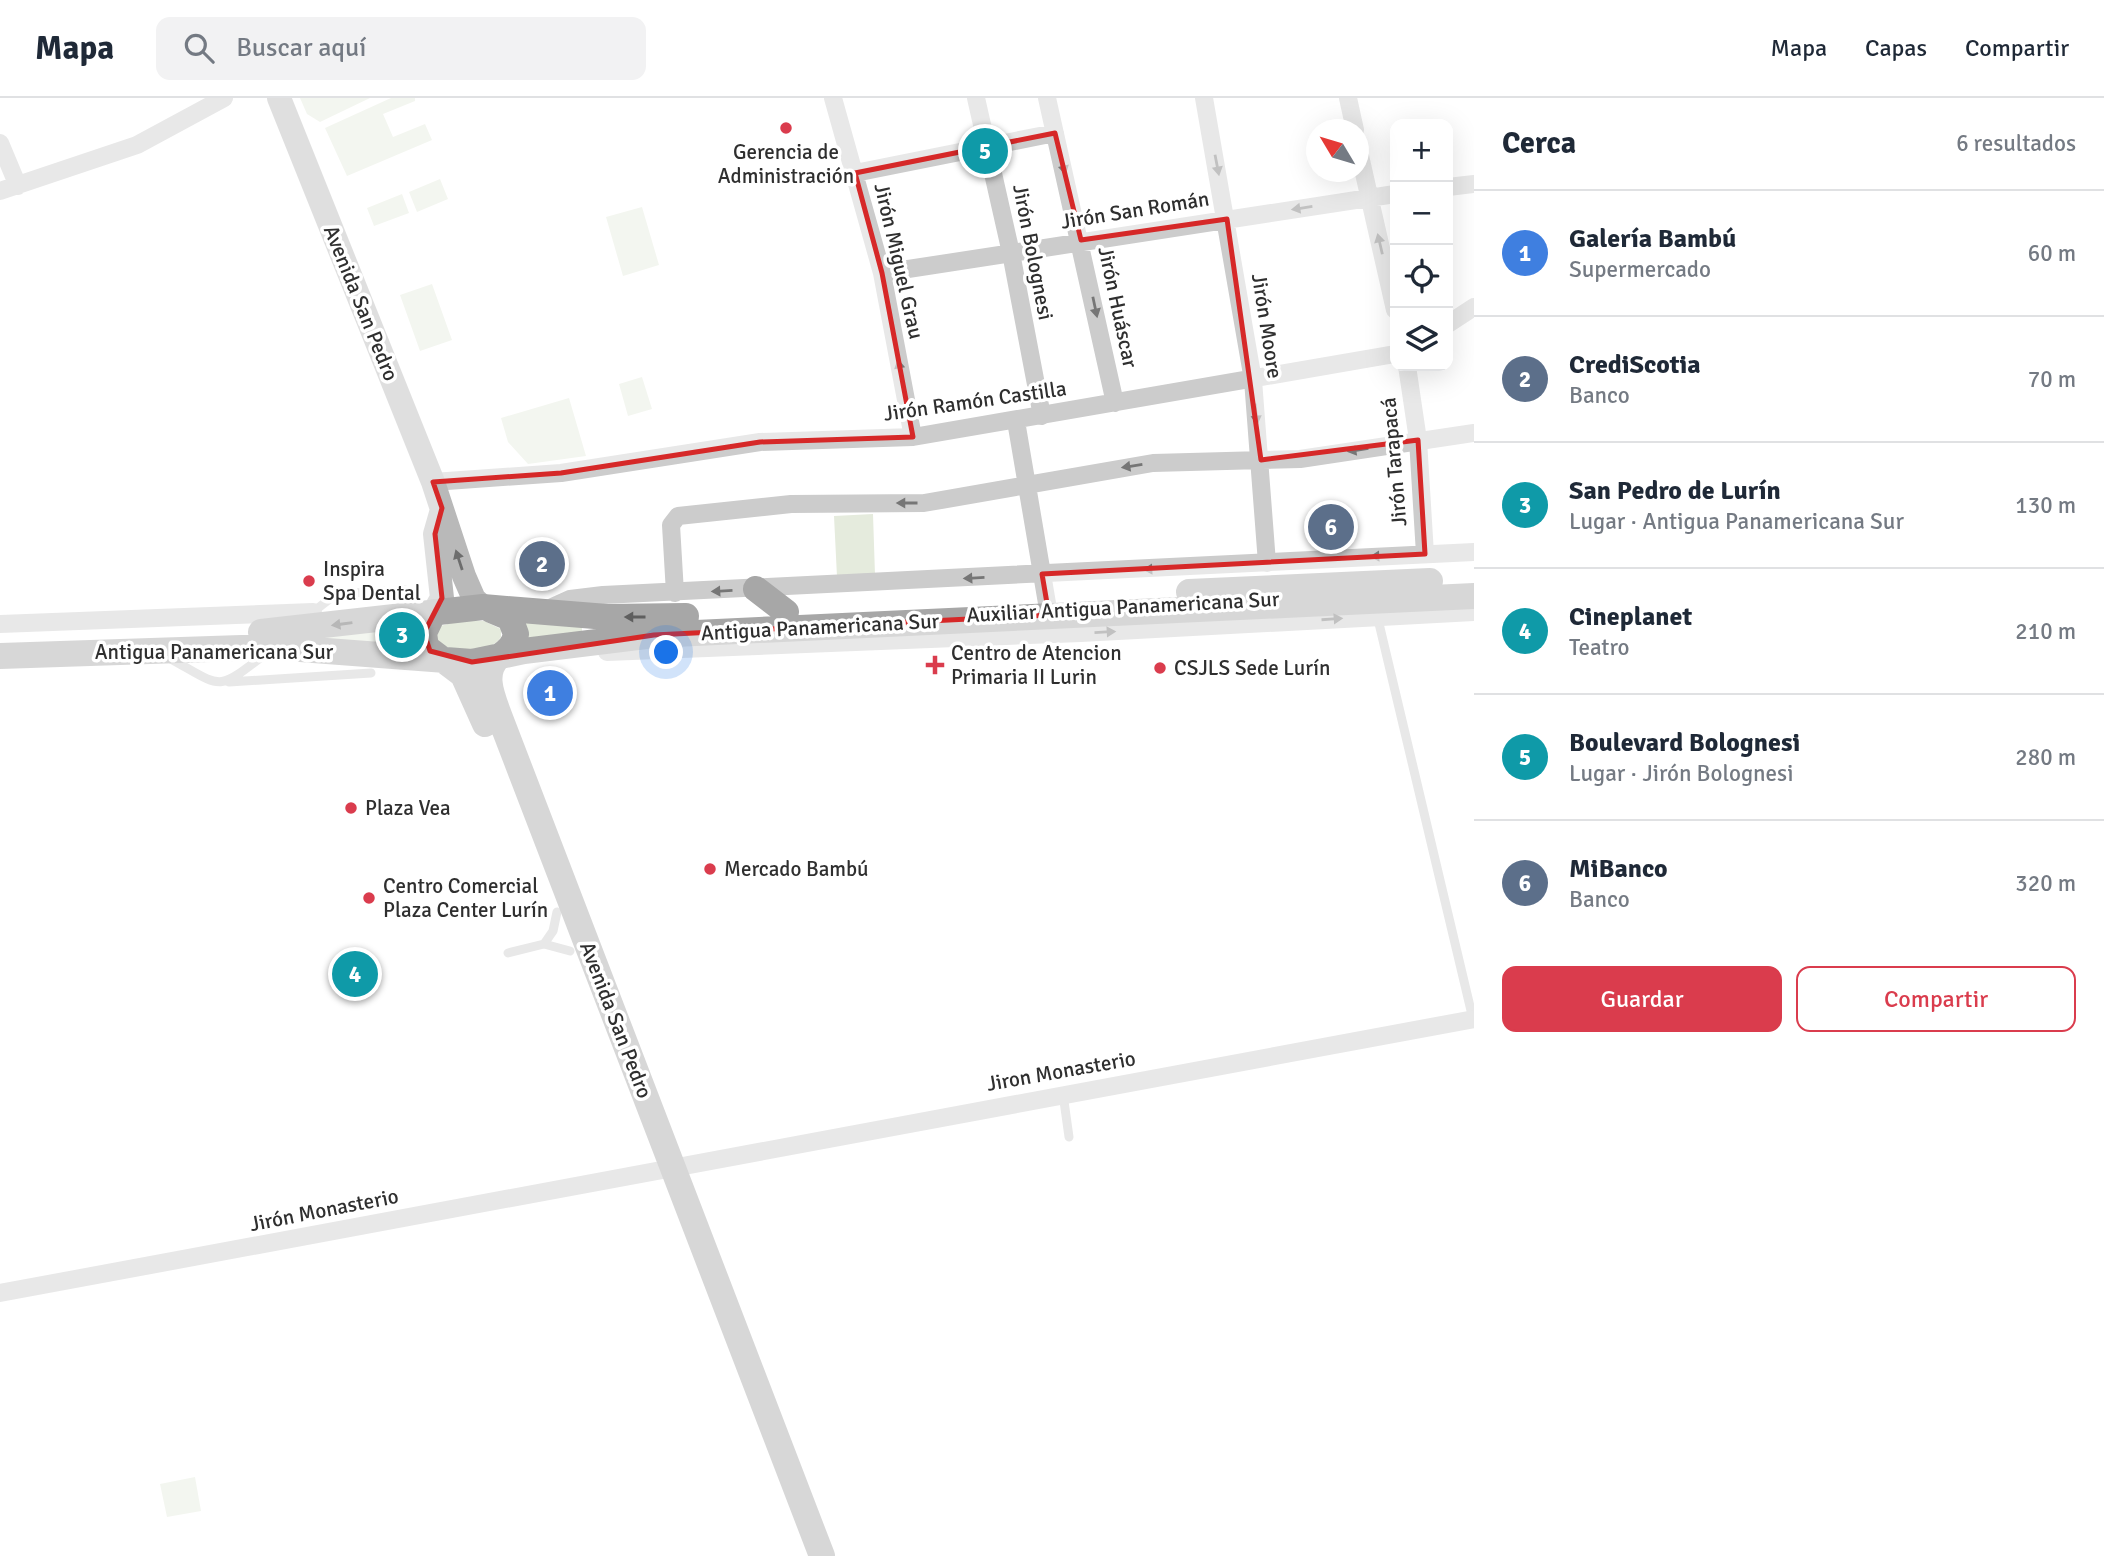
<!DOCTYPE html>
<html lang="es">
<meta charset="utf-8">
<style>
:root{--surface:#fff;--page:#f2f2f3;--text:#1f2937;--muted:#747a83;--line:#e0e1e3;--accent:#da3c4d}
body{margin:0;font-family:Signika,sans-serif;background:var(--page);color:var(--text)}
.controls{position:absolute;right:21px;top:21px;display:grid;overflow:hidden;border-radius:14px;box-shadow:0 7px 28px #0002}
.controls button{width:63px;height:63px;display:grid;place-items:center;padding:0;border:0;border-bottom:2px solid var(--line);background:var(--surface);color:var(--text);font:35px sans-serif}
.compass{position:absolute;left:1306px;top:21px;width:63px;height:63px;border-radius:50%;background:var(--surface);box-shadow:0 7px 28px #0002;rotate:308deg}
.you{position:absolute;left:667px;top:555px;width:24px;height:24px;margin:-18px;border:5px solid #fff;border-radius:50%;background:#1a73e8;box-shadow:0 0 0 10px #1a73e833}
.badge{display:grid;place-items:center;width:46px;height:46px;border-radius:50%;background:var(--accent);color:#fff;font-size:23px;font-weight:700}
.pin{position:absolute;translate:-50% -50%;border:4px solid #fff;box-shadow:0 2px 7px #0006}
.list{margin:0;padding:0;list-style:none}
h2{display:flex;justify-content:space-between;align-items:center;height:91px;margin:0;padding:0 28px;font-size:30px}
h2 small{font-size:23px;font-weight:400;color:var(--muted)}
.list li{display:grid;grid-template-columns:46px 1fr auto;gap:21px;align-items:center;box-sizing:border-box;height:126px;padding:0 28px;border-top:2px solid var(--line)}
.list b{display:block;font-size:26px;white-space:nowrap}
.list p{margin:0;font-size:23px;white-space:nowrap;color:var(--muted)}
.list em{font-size:23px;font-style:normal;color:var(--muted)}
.actions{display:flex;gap:14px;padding:21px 28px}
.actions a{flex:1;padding:16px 0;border:2px solid var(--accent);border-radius:14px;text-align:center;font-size:24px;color:var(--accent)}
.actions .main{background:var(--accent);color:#fff}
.icon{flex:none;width:38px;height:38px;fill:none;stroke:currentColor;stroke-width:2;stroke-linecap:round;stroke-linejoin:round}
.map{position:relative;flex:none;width:1474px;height:1458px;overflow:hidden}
header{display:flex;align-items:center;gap:42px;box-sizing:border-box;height:98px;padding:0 35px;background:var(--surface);border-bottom:2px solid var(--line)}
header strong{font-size:33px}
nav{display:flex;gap:38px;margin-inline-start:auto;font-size:24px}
.search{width:490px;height:63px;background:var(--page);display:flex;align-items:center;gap:18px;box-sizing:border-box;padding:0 24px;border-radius:14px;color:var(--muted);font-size:26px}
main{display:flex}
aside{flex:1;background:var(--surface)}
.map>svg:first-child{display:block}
.green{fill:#e5ebdd}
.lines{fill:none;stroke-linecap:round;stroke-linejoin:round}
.lane{stroke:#ccc;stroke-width:9}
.street{stroke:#ccc;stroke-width:18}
.secondary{stroke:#b9b9b9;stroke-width:24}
.primary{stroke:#a7a7a7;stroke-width:26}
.oneway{fill:#767676}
.oneway2{fill:#6d6d6d}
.oneway3{fill:#5f5f5f}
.marked{fill:none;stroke:#d62828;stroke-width:5;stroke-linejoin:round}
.poi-dot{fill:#da3c4d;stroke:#fff;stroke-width:2.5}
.labels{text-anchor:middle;stroke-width:7;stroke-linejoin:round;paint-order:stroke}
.poi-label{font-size:21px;fill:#2f2f2f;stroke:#fff;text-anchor:start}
.street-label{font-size:21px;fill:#2f2f2f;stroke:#fff}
</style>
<header>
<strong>Mapa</strong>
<div class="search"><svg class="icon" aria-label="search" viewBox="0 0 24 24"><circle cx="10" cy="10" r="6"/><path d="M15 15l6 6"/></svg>Buscar aquí</div>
<nav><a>Mapa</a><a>Capas</a><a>Compartir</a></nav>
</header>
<main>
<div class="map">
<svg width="1474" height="1458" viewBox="0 0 1474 1458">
<rect width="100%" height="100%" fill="#fff"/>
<path class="green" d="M 300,0 L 370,0 L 320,24 L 307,16 Z
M 391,0 L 415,0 L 415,3 L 383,16 L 393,39 L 425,26 L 432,42 L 347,78 L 325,30 Z
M 440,81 L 448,101 L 417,114 L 409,94 Z
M 402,96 L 409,115 L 374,128 L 367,110 Z
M 642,109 L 659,167 L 623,178 L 606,119 Z
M 432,186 L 452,242 L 420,253 L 400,197 Z
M 642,279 L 652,311 L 628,318 L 619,286 Z
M 569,300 L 586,358 L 528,366 L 508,344 L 501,320 Z
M 873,416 L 875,477 L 837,479 L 834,418 Z
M 522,520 L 582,526 L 582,537 L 523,548 Z
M 411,522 L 412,549 L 294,540 Z
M 462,522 L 484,523 L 501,531 L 501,539 C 490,557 451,553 435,545 L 437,529 Z
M 195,1379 L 201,1413 L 167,1419 L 160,1386 Z"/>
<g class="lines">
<path class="lane" d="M 313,514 L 336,496 L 405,492 L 418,511
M 1377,517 L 1473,921
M 171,561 C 223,590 216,594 264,557
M 229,584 L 371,575
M 544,846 L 553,833 L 557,814
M 508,855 L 544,846 L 570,853
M 1063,996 L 1069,1039"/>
<path class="street" d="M 833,0 L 882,175 L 913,339
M 976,0 L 1011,155 L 1042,318
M 1047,0 L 1115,305
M 1204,0 L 1253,282 L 1267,465
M 1348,0 L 1355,32
M 0,45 L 18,88
M 1358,49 L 1395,212
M 855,75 L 1055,35
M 1448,89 L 1474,86
M 0,93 L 137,47 L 224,0
M 882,175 L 1395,96
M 1448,226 L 1474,209
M 1407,268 L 1418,342 L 1425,456
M 1016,323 L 1049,517
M 433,384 L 561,375 L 760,344 L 913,339 L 1395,256
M 675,495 L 671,427 L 678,418 L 791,406 L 924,405 L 1153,365 L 1300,361 L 1474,335
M 548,511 L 570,501 L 603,497 L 1474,454
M 0,526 L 313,514
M 607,554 L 1081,535 L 1474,514
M 0,1195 L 1474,921"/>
<path class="secondary" d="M 279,0 L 433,384 L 464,478 L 474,501 L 483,509
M 434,514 L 442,500 L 435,436 L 441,415"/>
<path class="primary" d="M 756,491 L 786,514
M 1189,494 L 1430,483
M 491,512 L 510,520 L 516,536 C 514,547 508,552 500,558 C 481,573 492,598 499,617 L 822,1458
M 434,514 L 424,535 L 426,549 L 463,577 L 485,626
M 261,534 L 483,509 L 607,519 L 686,518
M 0,558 L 274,549 L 472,564 L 524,553 L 654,537 L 1474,498"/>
</g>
<defs><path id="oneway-solid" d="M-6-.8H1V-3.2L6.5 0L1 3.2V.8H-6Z" transform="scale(1.75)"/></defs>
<g class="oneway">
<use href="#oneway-solid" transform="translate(1063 66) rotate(77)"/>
<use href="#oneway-solid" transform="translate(1217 67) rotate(79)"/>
<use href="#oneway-solid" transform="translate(1302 110) rotate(171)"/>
<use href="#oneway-solid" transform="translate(1380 146) rotate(-103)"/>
<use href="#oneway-solid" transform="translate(1095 209) rotate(78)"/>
<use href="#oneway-solid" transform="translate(900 272) rotate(-101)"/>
<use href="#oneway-solid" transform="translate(1256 316) rotate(84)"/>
<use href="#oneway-solid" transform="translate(1358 352) rotate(171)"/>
<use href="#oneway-solid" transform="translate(1132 368) rotate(171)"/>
<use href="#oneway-solid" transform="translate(907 405) rotate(180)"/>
<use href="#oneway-solid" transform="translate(1381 458) rotate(177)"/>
<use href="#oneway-solid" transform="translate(1154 471) rotate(177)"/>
<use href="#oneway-solid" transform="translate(974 480) rotate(177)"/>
<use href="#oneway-solid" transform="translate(722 493) rotate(177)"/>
<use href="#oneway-solid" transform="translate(1332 521) rotate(-4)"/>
<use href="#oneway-solid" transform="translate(1105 534) rotate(-3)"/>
</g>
<use class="oneway2" href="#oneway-solid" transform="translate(459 462) rotate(-108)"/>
<g class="oneway3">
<use href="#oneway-solid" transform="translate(635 519) rotate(-180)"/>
<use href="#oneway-solid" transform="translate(342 526) rotate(172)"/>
</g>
<path d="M0 0H1474V1458H0ZM 1055,35 L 1081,142 L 1227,121 L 1261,362 L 1418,342 L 1425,456 L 1042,476 L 1049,517 L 654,537 L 472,564 L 430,553 L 424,535 L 442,500 L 435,436 L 442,410 L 433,384 L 561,375 L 760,344 L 913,339 L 882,175 L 855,75 Z" fill="#fff" fill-opacity=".55" fill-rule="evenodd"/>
<path class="marked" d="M 1055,35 L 1081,142 L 1227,121 L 1261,362 L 1418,342 L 1425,456 L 1042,476 L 1049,517 L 654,537 L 472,564 L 430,553 L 424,535 L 442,500 L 435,436 L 442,410 L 433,384 L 561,375 L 760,344 L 913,339 L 882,175 L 855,75 Z"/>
<g class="poi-dot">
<circle cx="786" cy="30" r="7"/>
<circle cx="309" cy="483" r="7"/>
<path d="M931.5 556.5h7v7h7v7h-7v7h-7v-7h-7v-7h7z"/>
<circle cx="1160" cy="570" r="7"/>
<circle cx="351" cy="710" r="7"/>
<circle cx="710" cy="771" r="7"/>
<circle cx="369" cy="800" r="7"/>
</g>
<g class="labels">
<g class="poi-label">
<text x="786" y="61" text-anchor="middle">Gerencia de<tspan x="786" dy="24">Administración</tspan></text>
<text x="323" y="478">Inspira<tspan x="323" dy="24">Spa Dental</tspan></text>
<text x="951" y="562">Centro de Atencion<tspan x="951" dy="24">Primaria II Lurin</tspan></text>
<text x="1174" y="577">CSJLS Sede Lurín</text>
<text x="365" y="717">Plaza Vea</text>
<text x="724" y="778">Mercado Bambú</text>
<text x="383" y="795">Centro Comercial<tspan x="383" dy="24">Plaza Center Lurín</tspan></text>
</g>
<g class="street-label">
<text transform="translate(1135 112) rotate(-9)" y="7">Jirón San Román</text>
<text transform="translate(1033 154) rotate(79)" y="7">Jirón Bolognesi</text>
<text transform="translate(899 163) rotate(77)" y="7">Jirón Miguel Grau</text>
<text transform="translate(361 205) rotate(68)" y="7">Avenida San Pedro</text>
<text transform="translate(1118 209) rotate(78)" y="7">Jirón Huáscar</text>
<text transform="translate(1267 228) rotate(81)" y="7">Jirón Moore</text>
<text transform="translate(975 303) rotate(-8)" y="7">Jirón Ramón Castilla</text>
<text transform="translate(1394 364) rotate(-95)" y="7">Jirón Tarapacá</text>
<text transform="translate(1123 509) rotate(-3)" y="7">Auxiliar Antigua Panamericana Sur</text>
<text transform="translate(820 529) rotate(-3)" y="7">Antigua Panamericana Sur</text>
<text x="214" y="561">Antigua Panamericana Sur</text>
<text transform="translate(616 922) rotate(69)" y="7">Avenida San Pedro</text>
<text transform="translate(1061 973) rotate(-10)" y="7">Jiron Monasterio</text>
<text transform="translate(324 1112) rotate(-11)" y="7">Jirón Monasterio</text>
</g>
</g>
</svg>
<div class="controls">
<button>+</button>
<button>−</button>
<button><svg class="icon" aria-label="locate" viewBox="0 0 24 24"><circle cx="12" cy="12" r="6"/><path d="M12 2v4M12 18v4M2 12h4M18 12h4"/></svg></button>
<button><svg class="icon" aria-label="layers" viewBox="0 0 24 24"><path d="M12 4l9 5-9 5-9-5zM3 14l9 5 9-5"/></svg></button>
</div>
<svg class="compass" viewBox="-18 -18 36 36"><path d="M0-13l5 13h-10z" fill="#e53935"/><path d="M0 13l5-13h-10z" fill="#747a83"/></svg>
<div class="you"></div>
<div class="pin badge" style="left:550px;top:595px;background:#3f7fe0">1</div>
<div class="pin badge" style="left:542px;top:466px;background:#5c6f8a">2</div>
<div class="pin badge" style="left:402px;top:537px;background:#0f9aa8">3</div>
<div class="pin badge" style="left:355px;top:876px;background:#0f9aa8">4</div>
<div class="pin badge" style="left:985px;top:53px;background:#0f9aa8">5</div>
<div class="pin badge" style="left:1331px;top:429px;background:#5c6f8a">6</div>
</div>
<aside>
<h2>Cerca<small>6 resultados</small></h2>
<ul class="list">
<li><span class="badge" style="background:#3f7fe0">1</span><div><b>Galería Bambú</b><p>Supermercado</p></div><em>60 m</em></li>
<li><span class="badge" style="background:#5c6f8a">2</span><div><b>CrediScotia</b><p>Banco</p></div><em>70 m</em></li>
<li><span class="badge" style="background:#0f9aa8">3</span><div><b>San Pedro de Lurín</b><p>Lugar · Antigua Panamericana Sur</p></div><em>130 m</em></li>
<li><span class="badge" style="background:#0f9aa8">4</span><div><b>Cineplanet</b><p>Teatro</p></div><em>210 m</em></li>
<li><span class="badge" style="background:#0f9aa8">5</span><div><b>Boulevard Bolognesi</b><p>Lugar · Jirón Bolognesi</p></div><em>280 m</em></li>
<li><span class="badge" style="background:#5c6f8a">6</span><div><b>MiBanco</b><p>Banco</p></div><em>320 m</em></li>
</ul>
<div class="actions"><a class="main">Guardar</a><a>Compartir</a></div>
</aside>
</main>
